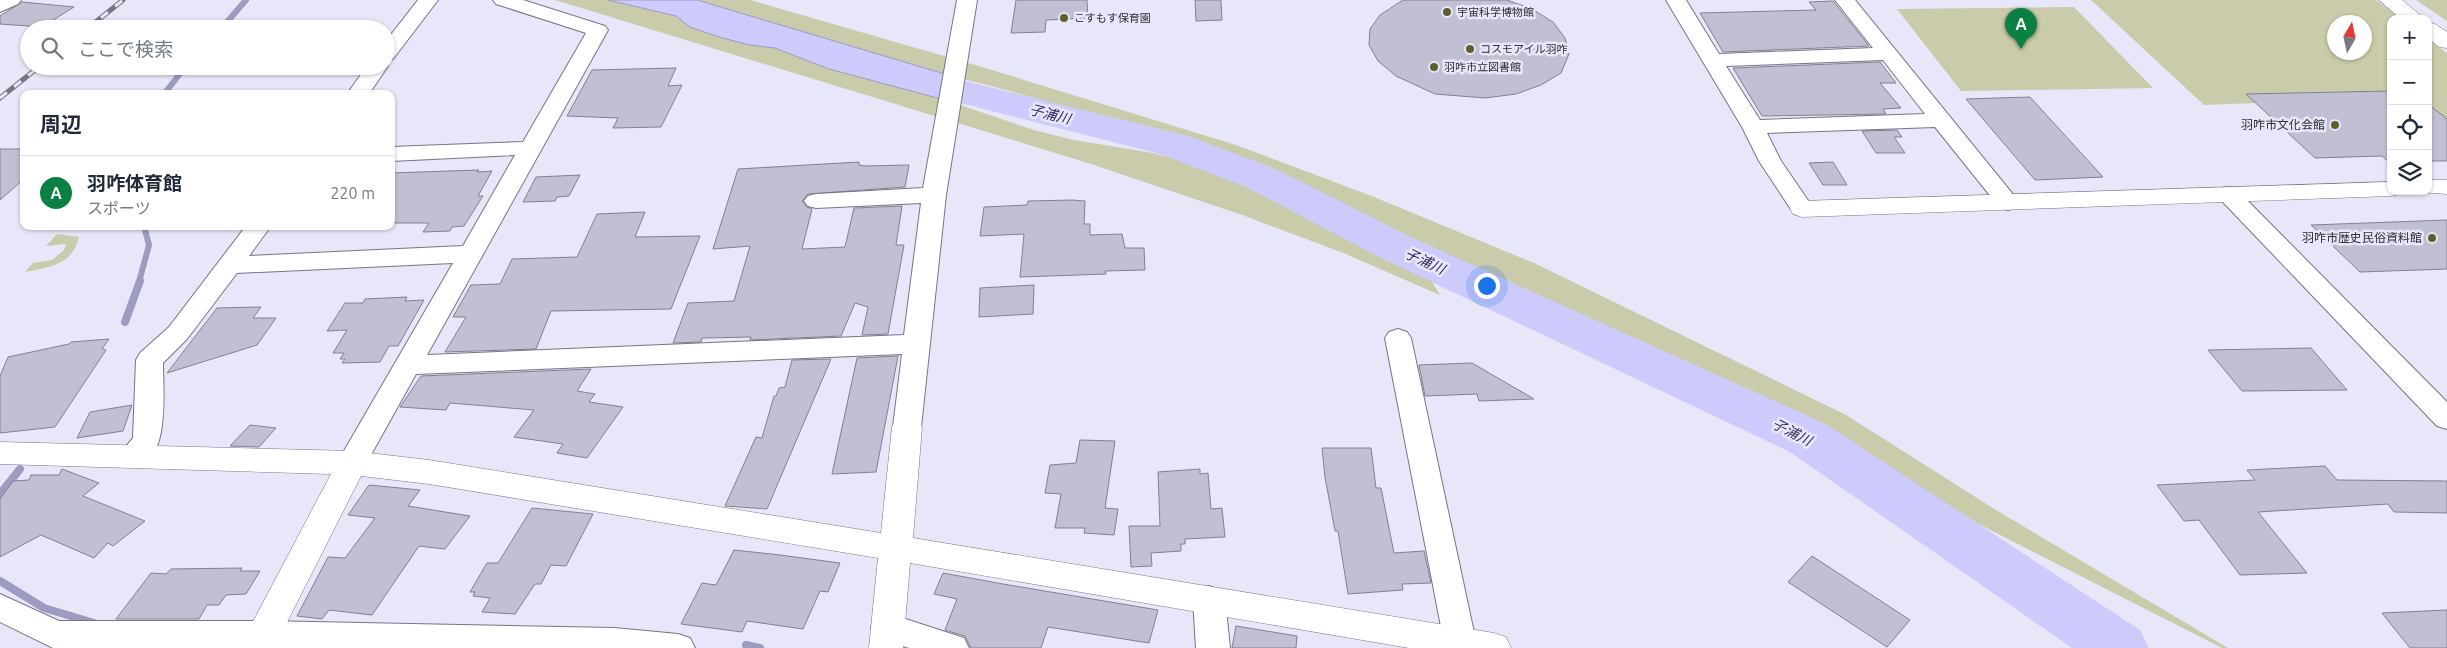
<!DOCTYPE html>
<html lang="ja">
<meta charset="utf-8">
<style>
:root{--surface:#fff;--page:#f6f6f7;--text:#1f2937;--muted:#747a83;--line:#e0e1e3;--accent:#0b8043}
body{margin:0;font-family:Ubuntu,"Noto Sans JP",sans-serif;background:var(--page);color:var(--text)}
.controls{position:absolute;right:15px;top:15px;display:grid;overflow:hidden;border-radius:10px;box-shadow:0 1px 4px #0004}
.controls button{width:45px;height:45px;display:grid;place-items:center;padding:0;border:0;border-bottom:1px solid var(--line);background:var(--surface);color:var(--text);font:25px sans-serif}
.compass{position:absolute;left:2327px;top:15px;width:45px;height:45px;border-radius:50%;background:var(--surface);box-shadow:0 1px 4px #0004;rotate:9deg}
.you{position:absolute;left:1486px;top:285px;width:18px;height:18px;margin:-12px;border:4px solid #fff;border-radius:50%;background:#1a73e8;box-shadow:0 0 0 8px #1a73e833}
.badge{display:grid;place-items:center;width:32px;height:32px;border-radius:50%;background:var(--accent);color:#fff;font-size:16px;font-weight:700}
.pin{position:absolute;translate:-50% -41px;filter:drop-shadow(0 1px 2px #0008)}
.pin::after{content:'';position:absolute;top:26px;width:18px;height:15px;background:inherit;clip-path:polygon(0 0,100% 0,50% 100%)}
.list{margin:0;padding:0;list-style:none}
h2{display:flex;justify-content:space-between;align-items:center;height:65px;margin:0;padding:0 20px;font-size:21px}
h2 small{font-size:16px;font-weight:400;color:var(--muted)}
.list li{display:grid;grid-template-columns:32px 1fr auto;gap:15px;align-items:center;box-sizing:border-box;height:75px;padding:0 20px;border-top:1px solid var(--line)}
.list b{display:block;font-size:19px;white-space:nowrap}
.list p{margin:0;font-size:16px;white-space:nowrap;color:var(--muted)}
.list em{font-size:16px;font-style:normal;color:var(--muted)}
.icon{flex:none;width:28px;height:28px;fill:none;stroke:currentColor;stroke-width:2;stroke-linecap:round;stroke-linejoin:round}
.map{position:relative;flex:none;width:2447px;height:648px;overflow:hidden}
.search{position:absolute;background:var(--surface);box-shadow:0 1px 4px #0004;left:20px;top:20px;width:375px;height:55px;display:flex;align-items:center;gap:12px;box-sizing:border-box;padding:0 18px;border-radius:28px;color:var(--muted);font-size:19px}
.panel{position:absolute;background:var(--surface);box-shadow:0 1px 4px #0004;left:20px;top:90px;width:375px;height:140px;border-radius:10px}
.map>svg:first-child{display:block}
.green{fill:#cacbaa;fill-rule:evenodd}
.water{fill:#cdcafc;stroke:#9d9bc0}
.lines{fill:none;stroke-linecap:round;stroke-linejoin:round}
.stream-far1{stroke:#9d9bc0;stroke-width:6}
.stream{stroke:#9d9bc0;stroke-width:8}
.river{fill:#cdcafc;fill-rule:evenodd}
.building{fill:#c0c0d2;stroke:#818092}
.minor-casing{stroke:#757586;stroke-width:2}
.tertiary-casing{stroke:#757586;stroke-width:1}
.minor{fill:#fff;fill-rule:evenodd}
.tertiary{fill:#fff;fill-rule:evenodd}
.rail-casing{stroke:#767581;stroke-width:5}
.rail{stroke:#e8e7fa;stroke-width:3;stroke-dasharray:9;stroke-linecap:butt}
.poi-dot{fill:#5e5f2c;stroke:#e8e7fa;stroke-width:2}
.labels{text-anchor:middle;stroke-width:5;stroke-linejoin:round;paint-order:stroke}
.far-poi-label{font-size:11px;fill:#2e2d34;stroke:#e8e7fa;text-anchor:start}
.poi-label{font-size:12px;fill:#2e2d34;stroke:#e8e7fa;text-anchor:end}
.water-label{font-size:14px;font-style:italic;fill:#30255f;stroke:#e8e7fa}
</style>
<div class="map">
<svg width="2447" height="648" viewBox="0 0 2447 648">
<rect width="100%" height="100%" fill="#e8e7fa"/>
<path class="green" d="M 555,0 L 608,0 L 676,16 L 690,27 L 749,45 L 775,48 L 829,69 L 945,100 L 1034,130 L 1074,140 L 1153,153 L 1205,167 L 1253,185 L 1431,280 L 1440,295 L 1341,252 L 1245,216 L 1088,163 Z
M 697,0 L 750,0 L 982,67 L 1236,145 L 1374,197 L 1534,263 L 1846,415 L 1996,510 L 2228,648 L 2222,648 L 1967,518 L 1814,425 L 1792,422 L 1704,378 L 1693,365 L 1393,237 L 1366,217 L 1345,210 L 1251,164 L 1132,126 L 1006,90 L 894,61 Z
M 2091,0 L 2376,0 L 2401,19 L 2391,19 L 2391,98 L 2204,105 ZM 2334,22 L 2364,22 L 2364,52 L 2334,52 Z
M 2416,0 L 2447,0 L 2447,21 Z
M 2074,7 L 2153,88 L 1961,91 L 1897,9 Z
M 2428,39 L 2447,53 L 2447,121 L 2428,106 Z
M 57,234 L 79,237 C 72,265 50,267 25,272 L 33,263 L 52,260 L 64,250 L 66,244 L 46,246 Z"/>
<path class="water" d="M 608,0 L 697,0 L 948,75 L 945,100 L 829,69 L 775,48 L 749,45 L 719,37 L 690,27 L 676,16 Z"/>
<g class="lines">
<path class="stream-far1" d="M 221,29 L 246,0
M 164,94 L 186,66
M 139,282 L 149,245 L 144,226"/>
<path class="stream" d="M 125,322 L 140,281
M 0,494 L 20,469
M 0,581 L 44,608 L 94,623
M 746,645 L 760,648"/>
<path class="river" d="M 901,62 L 961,80 L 1188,136 L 1276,169 L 1413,238 L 1826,424 L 2140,630 L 2149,648 L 2072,648 L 1790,452 L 1381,258 L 1246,187 L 1160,154 L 933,96 L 888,81 L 882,73 L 888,65 Z"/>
</g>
<path class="building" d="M 1016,0 L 1087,0 L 1088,18 L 1046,20 L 1045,32 L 1011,33 Z
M 1195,0 L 1221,0 L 1222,20 L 1196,21 Z
M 1403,0 L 1507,0 L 1532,9 L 1553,22 L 1565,38 L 1569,54 L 1561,73 L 1541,85 L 1516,94 L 1485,98 L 1435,94 L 1396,76 L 1378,61 L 1369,45 L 1370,29 L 1380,15 Z
M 1833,1 L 1869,46 L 1723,52 L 1700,13 L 1816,10 L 1809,2 Z
M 22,2 L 74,7 L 42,27 L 0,24 L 0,16 Z
M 1880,62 L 1896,83 L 1880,83 L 1901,108 L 1883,109 L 1886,114 L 1762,116 L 1733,68 Z
M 676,68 L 668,86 L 682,85 L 661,127 L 613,128 L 618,118 L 567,116 L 592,70 Z
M 2391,91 L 2391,162 L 2389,162 L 2382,156 L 2315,158 L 2246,94 Z
M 2030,97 L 2103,177 L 2035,180 L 1966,99 Z
M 2428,104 L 2447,119 L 2447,161 L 2428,161 Z
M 1897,130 L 1902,137 L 1894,137 L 1905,153 L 1876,153 L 1862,131 Z
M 0,149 L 24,149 L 24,179 L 0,200 Z
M 859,162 L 859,165 L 865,166 L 909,165 L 905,187 L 808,194 L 802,201 L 807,207 L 812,209 L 802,249 L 845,247 L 854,208 L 902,206 L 896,245 L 904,245 L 888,334 L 862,335 L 868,307 L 855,303 L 841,336 L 750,340 L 751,337 L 702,338 L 701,342 L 673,343 L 688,303 L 734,301 L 750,246 L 713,249 L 738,169 Z
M 1833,162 L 1847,185 L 1823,185 L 1809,163 Z
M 479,170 L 477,172 L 492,171 L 478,196 L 483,196 L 464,226 L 452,227 L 450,231 L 423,232 L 429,223 L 391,223 L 391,173 Z
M 580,175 L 569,196 L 557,197 L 555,201 L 523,202 L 536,177 Z
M 1072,200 L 1085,201 L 1084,224 L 1090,224 L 1090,235 L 1122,234 L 1125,248 L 1144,248 L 1145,270 L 1105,271 L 1106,274 L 1020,277 L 1024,234 L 980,236 L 984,207 L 1027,205 L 1028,201 Z
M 645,212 L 635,237 L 700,236 L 671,309 L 551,311 L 536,349 L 445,352 L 466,317 L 453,317 L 471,285 L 500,284 L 512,259 L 577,257 L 597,214 Z
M 2447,220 L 2447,269 L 2360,272 L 2311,225 Z
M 1034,285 L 1033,314 L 979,317 L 980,288 Z
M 407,297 L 405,301 L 424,300 L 398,346 L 389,346 L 380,362 L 342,363 L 345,359 L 340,359 L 344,353 L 333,353 L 347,330 L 327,331 L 345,303 L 363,303 L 365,299 Z
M 261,307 L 253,318 L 276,318 L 257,345 L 167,373 L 217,308 Z
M 109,339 L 102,349 L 106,350 L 55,427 L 0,433 L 0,376 L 8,357 L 69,344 L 71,342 Z
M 2311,348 L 2347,390 L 2242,391 L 2208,350 Z
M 898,356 L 876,472 L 832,474 L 857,358 Z
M 831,359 L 767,509 L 725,506 L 756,437 L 762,438 L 774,396 L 776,396 L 779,388 L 785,387 L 792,360 Z
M 1472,363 L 1534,399 L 1479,401 L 1477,394 L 1425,396 L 1419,365 Z
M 591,369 L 577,391 L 595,394 L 589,402 L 623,407 L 587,458 L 557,453 L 563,444 L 514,437 L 534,410 L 450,403 L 446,410 L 400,407 L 421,376 Z
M 132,405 L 123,431 L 77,438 L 90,412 Z
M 250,425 L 276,428 L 259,447 L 230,446 Z
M 1080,440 L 1115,441 L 1105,508 L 1118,509 L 1114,535 L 1084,533 L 1085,528 L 1055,528 L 1061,494 L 1045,493 L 1050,465 L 1076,463 Z
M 1322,448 L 1371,448 L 1376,488 L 1381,488 L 1394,553 L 1424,551 L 1431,583 L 1402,584 L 1403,590 L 1348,594 L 1338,531 L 1335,531 L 1325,477 Z
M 2325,466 L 2337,480 L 2447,481 L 2447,513 L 2394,512 L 2388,504 L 2258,512 L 2307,573 L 2240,575 L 2199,520 L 2184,521 L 2157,485 L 2255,480 L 2247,470 Z
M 62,469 L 99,483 L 83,496 L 145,521 L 113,546 L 108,543 L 94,558 L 41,535 L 0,557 L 0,499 L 13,481 L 29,480 L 31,475 L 59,475 Z
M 1200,469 L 1200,474 L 1208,473 L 1211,509 L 1222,508 L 1225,537 L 1185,539 L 1185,544 L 1181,544 L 1181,551 L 1151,553 L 1152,566 L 1131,567 L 1129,526 L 1160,526 L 1158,472 Z
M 369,485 L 420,490 L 408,506 L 470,516 L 445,549 L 419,546 L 372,615 L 329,610 L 322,619 L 297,616 L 328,557 L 345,558 L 375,518 L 348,515 Z
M 532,508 L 593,514 L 566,566 L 551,565 L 541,584 L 535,584 L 515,614 L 482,612 L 490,598 L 473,596 L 475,592 L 470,592 L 487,563 L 498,563 Z
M 734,550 L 780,555 L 840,563 L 828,592 L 820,591 L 803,629 L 747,621 L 742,632 L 681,624 L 702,583 L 716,585 Z
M 1812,556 L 1910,620 L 1887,647 L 1788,582 Z
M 242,568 L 240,571 L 260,571 L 246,594 L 226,595 L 219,605 L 207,605 L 199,619 L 116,619 L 151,573 L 166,574 L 171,569 Z
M 943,573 L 1003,584 L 1158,610 L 1149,643 L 1048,627 L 1041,648 L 971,648 L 965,636 L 945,630 L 957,599 L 934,594 Z
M 2447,610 L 2447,648 L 2410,648 L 2382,613 Z
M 1236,626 L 1297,636 L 1296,648 L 1232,648 Z"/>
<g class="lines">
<g class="minor-casing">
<path id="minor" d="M 0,0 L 21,0 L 18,4 L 0,12 Z
M 418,0 L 438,0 L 393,59 L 386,61 L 386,41 Z
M 493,0 L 523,0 L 605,26 L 608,30 L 427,355 L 904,335 L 921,203 L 816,208 L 808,206 L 804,201 L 808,196 L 816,194 L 923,188 L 957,0 L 977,0 L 946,195 L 921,427 L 917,434 L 907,437 L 897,434 L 893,427 L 902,354 L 416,374 L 362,471 L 352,474 L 342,471 L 337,463 L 453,263 L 237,273 L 187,339 L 163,363 C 163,391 172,479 123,464 L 118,456 L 133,438 L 136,360 L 140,353 L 169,327 L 246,226 L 271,226 L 249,256 L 463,246 L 515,155 L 391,161 L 391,147 L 523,142 L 586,33 L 496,4 Z
M 1666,0 L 1686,0 L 1719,54 L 1873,48 L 1835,0 L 1855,0 L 2020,203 L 2016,208 L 2008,210 L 2000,208 L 1935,127 L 1767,133 L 1781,161 L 1814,209 L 1810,214 L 1802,216 L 1794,214 L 1759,161 L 1742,127 ZM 1883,60 L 1925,114 L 1760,120 L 1726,66 Z
M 386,63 L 388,66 L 369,94 L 347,94 L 367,66 L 386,66 Z
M 2228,187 L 2236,189 L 2447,402 L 2447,429 L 2437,426 L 2220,199 L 2216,194 L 2220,189 Z
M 1398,329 L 1407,332 L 1411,338 L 1476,642 L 1474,648 L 1446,648 L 1444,642 L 1385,338 L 1389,332 Z
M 1209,586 L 1220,590 L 1225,599 L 1230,648 L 1196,648 L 1193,599 L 1198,590 Z
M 0,594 L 59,621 L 263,621 L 614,628 L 678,634 L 690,638 L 695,648 L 53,648 L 0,622 Z
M 887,613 L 964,638 L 969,648 L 909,648 L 875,637 L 871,627 L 875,617 Z"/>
</g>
<g class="tertiary-casing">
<path id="tertiary" d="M 2379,0 L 2402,0 L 2425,19 L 2401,19 Z
M 2428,22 L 2435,24 L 2447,32 L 2447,48 L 2439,47 L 2428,38 Z
M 2428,180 L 2447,180 L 2447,194 L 2419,192 L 2428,191 Z
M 2391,182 L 2391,191 L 2402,191 L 2400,194 L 2391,196 L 1802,217 L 1793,214 L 1790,209 L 1793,204 L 1802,201 Z
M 907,416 L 918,419 L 922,427 L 913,538 L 1494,633 L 1506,637 L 1511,648 L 1409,648 L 910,563 L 903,648 L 869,648 L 878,558 L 429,484 L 361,476 L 274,648 L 239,648 L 331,474 L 0,464 L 0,442 L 352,451 L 429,460 L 881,533 L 892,427 L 896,419 Z"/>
</g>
<use href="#minor" class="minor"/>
<use href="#tertiary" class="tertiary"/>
<g class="rail-casing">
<path id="rail" d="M 87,29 L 123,0
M 0,98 L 40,66"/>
</g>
<use href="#rail" class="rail"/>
</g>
<g class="poi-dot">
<circle cx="1447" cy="12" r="5"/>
<circle cx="1064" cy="18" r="5"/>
<circle cx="1470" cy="49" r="5"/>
<circle cx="1434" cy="67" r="5"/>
<circle cx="2335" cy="125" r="5"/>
<circle cx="2432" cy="238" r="5"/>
</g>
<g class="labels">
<g class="far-poi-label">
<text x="1457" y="16">宇宙科学博物館</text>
<text x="1074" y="22">こすもす保育園</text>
<text x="1480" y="53">コスモアイル羽咋</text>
<text x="1444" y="71">羽咋市立図書館</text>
</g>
<g class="poi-label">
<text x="2325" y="129">羽咋市文化会館</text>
<text x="2422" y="242">羽咋市歴史民俗資料館</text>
</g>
<g class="water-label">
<text transform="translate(1050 114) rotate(14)" y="5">子浦川</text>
<text transform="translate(1425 261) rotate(25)" y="5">子浦川</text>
<text transform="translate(1792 432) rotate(27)" y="5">子浦川</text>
</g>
</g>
</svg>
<div class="controls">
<button>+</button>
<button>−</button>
<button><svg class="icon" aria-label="locate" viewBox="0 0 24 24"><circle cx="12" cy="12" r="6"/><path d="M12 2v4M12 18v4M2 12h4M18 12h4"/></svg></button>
<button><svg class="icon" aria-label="layers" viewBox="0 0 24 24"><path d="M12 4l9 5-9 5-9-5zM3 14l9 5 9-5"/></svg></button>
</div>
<svg class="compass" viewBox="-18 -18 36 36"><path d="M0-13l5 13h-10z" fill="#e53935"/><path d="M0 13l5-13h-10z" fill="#747a83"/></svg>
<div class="you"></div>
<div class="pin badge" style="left:2021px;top:49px">A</div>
<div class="search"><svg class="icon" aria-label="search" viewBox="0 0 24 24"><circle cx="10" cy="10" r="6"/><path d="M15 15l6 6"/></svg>ここで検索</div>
<section class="panel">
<h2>周辺<small></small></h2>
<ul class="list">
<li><span class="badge">A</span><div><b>羽咋体育館</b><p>スポーツ</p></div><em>220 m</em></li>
</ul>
</section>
</div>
